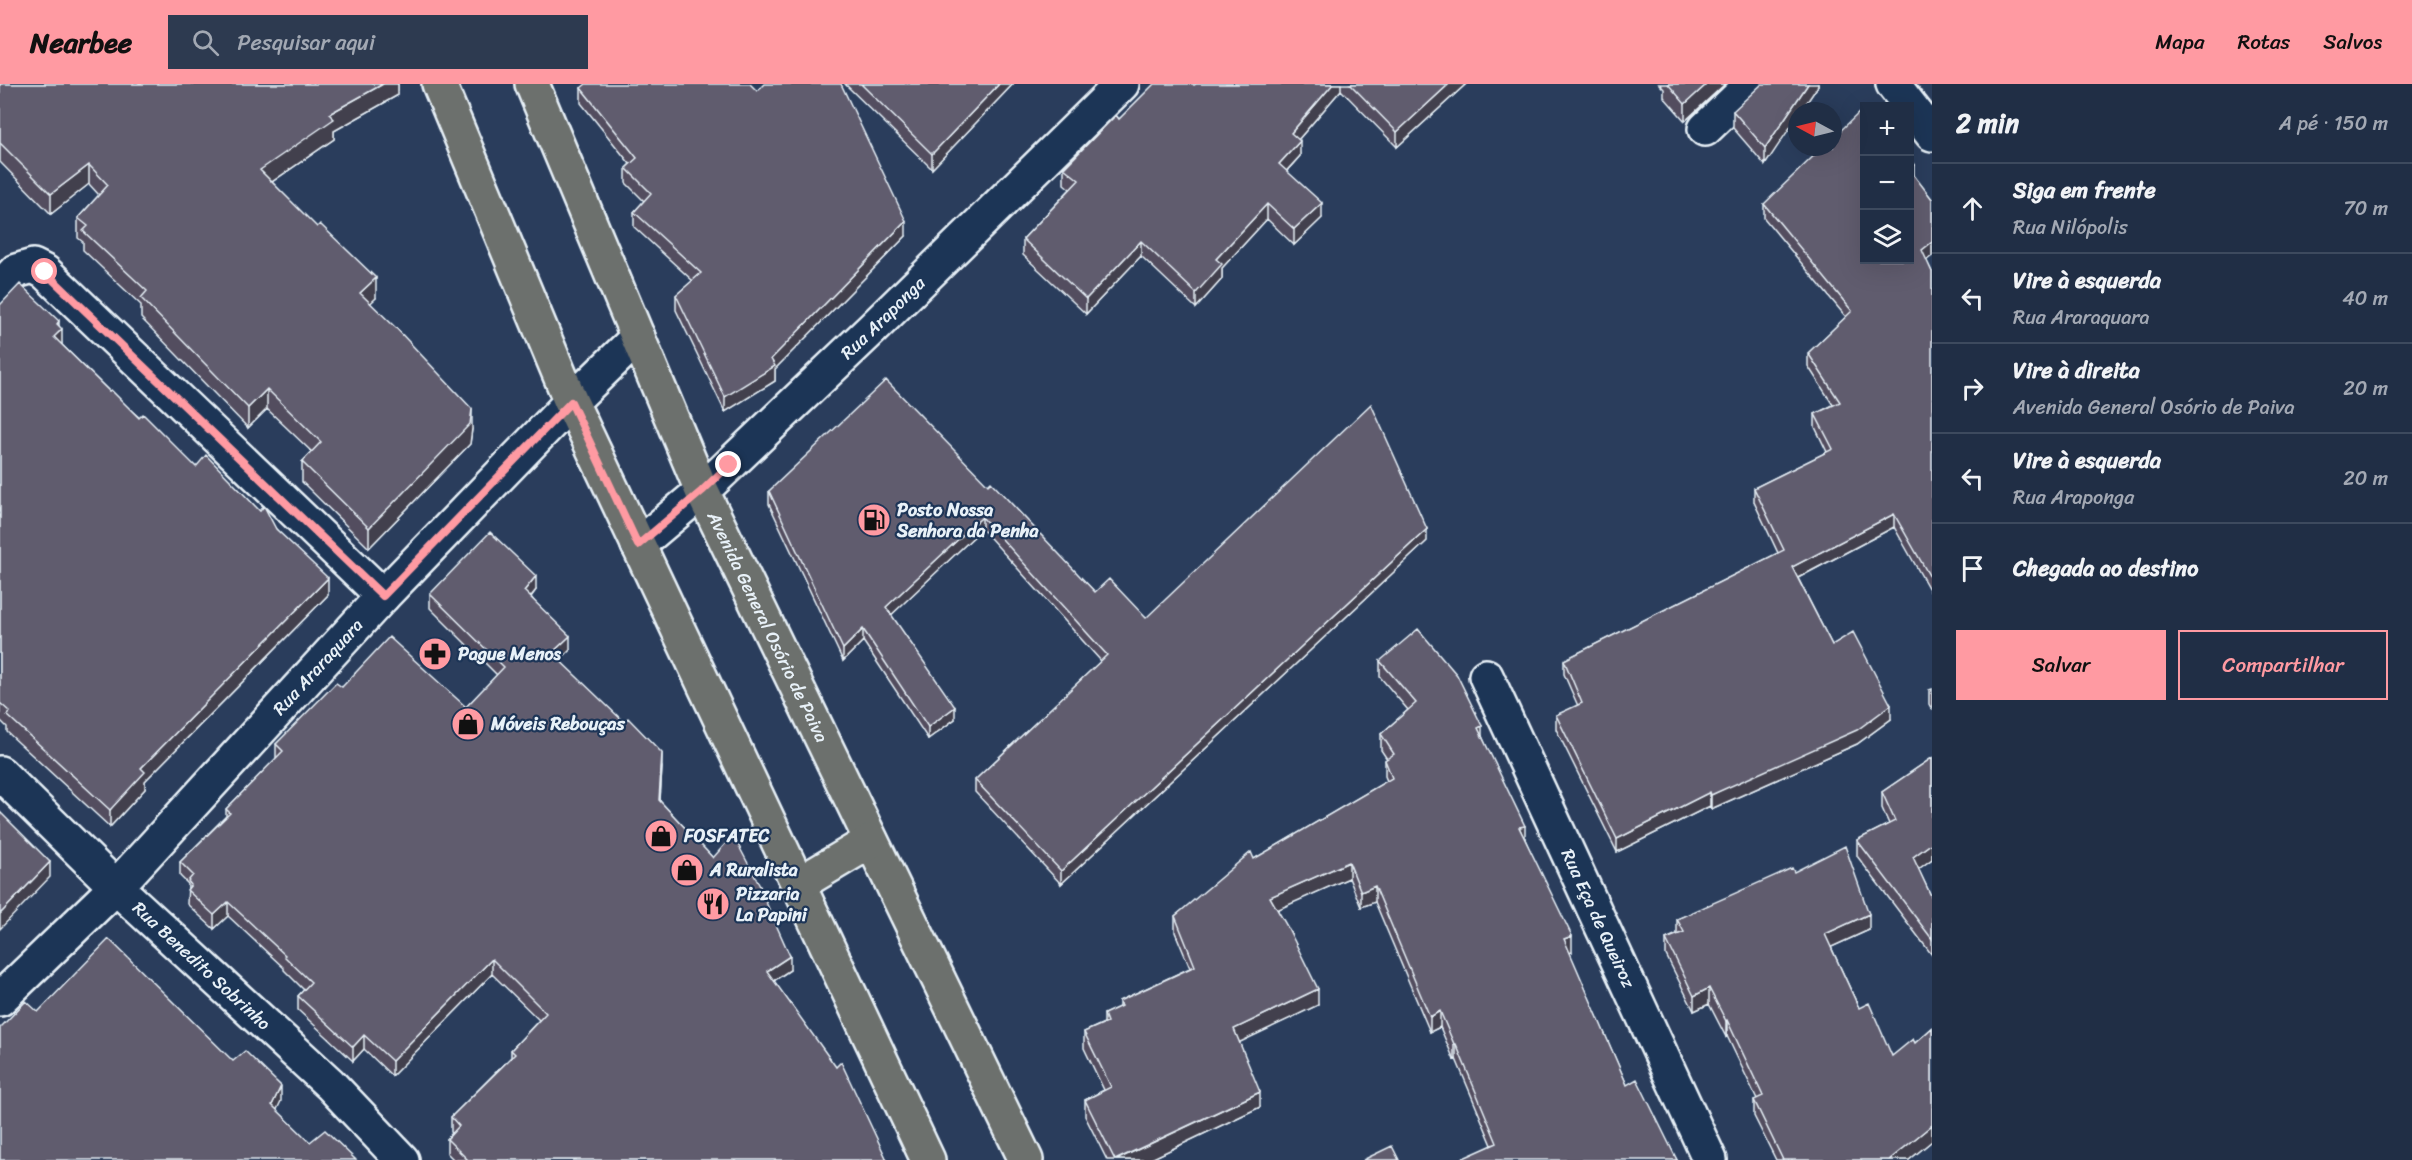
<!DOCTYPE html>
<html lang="pt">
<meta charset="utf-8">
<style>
:root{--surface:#202e45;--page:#2d3a50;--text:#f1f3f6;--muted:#a2a8b3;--line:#3d4a5e;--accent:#ff9aa2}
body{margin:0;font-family:Sriracha,sans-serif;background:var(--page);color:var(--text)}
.controls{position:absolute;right:18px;top:18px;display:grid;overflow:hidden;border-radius:0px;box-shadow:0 6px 24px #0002}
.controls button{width:54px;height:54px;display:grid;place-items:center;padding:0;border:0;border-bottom:2px solid var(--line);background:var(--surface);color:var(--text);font:30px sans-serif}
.compass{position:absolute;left:1788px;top:18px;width:54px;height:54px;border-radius:50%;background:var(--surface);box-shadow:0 6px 24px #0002;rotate:277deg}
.stop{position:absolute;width:18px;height:18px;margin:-14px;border:4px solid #ff9aa2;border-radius:50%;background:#fff}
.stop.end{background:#ff9aa2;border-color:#fff;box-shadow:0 2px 6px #0008}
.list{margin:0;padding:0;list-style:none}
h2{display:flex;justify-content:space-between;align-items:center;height:78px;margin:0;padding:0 24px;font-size:26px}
h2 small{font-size:20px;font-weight:400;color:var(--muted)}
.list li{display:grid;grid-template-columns:39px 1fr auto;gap:18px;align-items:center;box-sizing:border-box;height:90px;padding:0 24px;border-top:2px solid var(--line)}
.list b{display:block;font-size:22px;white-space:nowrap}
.list p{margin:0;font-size:20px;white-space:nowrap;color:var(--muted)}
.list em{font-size:20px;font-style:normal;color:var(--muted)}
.actions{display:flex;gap:12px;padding:18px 24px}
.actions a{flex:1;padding:14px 0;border:2px solid var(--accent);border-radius:0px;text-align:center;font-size:21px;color:var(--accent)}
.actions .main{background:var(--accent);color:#111}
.icon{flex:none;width:33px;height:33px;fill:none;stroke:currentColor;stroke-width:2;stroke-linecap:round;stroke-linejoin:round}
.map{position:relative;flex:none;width:1932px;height:1076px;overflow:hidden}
header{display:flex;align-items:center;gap:36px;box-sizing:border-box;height:84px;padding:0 30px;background:var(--accent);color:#111}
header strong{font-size:28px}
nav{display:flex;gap:33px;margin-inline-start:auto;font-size:21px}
.search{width:420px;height:54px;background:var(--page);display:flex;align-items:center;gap:15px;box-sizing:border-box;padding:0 21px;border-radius:0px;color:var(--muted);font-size:22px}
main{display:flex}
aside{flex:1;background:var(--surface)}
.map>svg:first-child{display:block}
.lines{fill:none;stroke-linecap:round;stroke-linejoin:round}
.minor-casing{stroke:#e8f1f8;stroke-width:38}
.primary-casing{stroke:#e8f1f8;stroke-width:38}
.minor{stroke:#1d3557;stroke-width:33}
.primary{stroke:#6c706d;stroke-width:33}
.wall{fill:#534e5f;stroke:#e8f1f8;stroke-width:1.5}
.shaded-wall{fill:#43404d;stroke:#e8f1f8;stroke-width:1.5}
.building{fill:#605b6e;stroke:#e8f1f8;stroke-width:1.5}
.route{stroke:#ff9aa2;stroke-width:8}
.labels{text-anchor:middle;stroke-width:4.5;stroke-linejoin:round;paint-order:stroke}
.street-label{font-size:18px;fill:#e8f1f8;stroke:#1d3557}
.poi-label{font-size:18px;font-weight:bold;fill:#e8f1f8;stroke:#1d3557;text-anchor:start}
</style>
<header>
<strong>Nearbee</strong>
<div class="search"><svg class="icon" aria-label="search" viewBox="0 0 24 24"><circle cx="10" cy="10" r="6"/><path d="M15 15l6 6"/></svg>Pesquisar aqui</div>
<nav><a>Mapa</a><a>Rotas</a><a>Salvos</a></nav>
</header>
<main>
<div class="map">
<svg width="1932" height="1076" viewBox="0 0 1932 1076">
<rect width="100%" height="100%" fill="#2a3d5c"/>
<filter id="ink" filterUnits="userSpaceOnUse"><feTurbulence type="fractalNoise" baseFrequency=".0167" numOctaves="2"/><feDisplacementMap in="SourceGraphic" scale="12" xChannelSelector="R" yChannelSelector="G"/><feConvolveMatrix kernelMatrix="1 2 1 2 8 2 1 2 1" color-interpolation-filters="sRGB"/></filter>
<g filter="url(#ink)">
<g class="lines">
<g class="minor-casing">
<g id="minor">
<path d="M 1893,0 L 1932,50"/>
<path d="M 1705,45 L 1752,0"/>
<path d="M 0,204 L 16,187 L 33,182 L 45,188 L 383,512"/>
<path id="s1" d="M 638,461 L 702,407 L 872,245 L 1122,0"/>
<path id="s2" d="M 1486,592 L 1710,1076"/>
<path id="s3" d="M 0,689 L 116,803 L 330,1000 L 402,1076"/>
<path id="s4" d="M 0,915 L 116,803 L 383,512 L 571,318 L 638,253"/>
</g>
</g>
<g class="primary-casing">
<g id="primary">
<path d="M 439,0 L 571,318 L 928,1076"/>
<path id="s5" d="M 532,0 L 702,407 L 1026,1076"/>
<path d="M 799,800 L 871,757"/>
</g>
</g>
<use href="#minor" class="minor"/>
<use href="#primary" class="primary"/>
</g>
<path class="wall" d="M 0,0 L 398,0 L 398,11 L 334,47 L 334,55 L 272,98 L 376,214 L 370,219 L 472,345 L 470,360 L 369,464 L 302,398 L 302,378 L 312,368 L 267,325 L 248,344 L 141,234 L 141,221 L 83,166 L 83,158 L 78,154 L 78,134 L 99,111 L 89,100 L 51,130 L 0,78 Z
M 845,0 L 1013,0 L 932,85 Z
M 1196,0 L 1466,0 L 1397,63 L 1341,6 L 1298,56 L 1300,72 L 1287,87 L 1322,134 L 1294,161 L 1267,135 L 1222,184 L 1222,195 L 1196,224 L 1141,172 L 1086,230 L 1023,171 L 1023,155 L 1070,105 L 1064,100 L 1064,84 L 1119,35 Z
M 1659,0 L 1725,0 L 1685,37 L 1664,13 L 1664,5 Z
M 1818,0 L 1818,2 L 1801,27 L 1797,27 L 1765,81 L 1733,44 L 1733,27 Z
M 581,4 L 906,152 L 775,285 L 775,297 L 725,328 L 676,226 L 676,211 L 693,197 L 634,143 L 634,128 L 644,117 L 626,99 L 626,84 L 630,80 L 581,19 Z
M 1914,92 L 1932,115 L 1932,172 L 1926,176 L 1932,188 L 1930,507 L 1894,443 L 1798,494 L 1832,561 L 1891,635 L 1857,660 L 1711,725 L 1710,722 L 1617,768 L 1556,645 L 1556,631 L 1578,622 L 1564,590 L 1564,576 L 1778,469 L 1754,418 L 1754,404 L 1827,368 L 1815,343 L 1815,330 L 1833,321 L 1808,282 L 1808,269 L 1846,233 L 1764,134 L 1764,120 Z
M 0,221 L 59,242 L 62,261 L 109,307 L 196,383 L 276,445 L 328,511 L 145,697 L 145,705 L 110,743 L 7,648 L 7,643 L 0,636 Z
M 988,401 L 1095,508 L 1146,534 L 1427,457 L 1061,800 L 975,708 L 975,696 L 1101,577 L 982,445 L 891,531 L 955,635 L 928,655 L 863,557 L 843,577 L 769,420 L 769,407 Z
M 536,506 L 531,513 L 570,566 L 559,576 L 662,683 L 660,717 L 713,774 L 762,811 L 790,886 L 774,897 L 887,1076 L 454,1076 L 447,1069 L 447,1055 L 452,1049 L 451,1048 L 451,1033 L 511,973 L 511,966 L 539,936 L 492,890 L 392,992 L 364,965 L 353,977 L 298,926 L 298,912 L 304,906 L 284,886 L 284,884 L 228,832 L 214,845 L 187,820 L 188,800 L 180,792 L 180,778 L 226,732 L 226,725 L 276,675 L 276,660 L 342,603 L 466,623 L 497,591 L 430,524 L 430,510 Z
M 1380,577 L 1482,652 L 1572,868 L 1569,869 L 1627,1001 L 1677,1076 L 1492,1061 L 1456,975 L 1454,976 L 1440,943 L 1430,948 L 1375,818 L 1361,823 L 1349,794 L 1277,825 L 1318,921 L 1239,958 L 1260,1023 L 1149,1076 L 1107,1076 L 1085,1032 L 1085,1016 L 1104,1006 L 1084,964 L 1084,948 L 1104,939 L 1104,930 L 1119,924 L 1119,917 L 1190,884 L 1175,848 L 1175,832 L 1254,775 L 1387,697 L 1385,692 L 1385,676 L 1387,675 L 1381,666 L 1381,650 L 1408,626 L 1380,593 Z
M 1932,605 L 1932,626 L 1929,620 L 1929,606 Z
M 1932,674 L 1932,775 L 1918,785 L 1932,814 L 1932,871 L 1857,772 L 1857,756 L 1889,740 L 1882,724 L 1882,708 Z
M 1794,788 L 1869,846 L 1831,863 L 1859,924 L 1892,972 L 1915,959 L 1932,944 L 1932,1057 L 1909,1076 L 1776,1076 L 1754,1032 L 1754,1016 L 1757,1015 L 1727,952 L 1726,953 L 1709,920 L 1694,927 L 1666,871 L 1666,855 L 1677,850 L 1677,835 Z"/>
<path class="shaded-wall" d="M 383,0 L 398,0 L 398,11 L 334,47 L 334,55 L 260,106 L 260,86 L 329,30 Z
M 999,0 L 1013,0 L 932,85 L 932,70 Z
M 1333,0 L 1341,0 L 1341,6 L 1291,64 L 1291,49 Z
M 1449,0 L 1466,0 L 1397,63 L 1397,48 Z
M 1707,0 L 1725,0 L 1685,37 L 1685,20 Z
M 1808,0 L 1818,0 L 1818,2 L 1801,27 L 1797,27 L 1797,33 L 1765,81 L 1765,64 Z
M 1300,57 L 1300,72 L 1279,95 L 1279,80 Z
M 89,81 L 89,100 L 51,130 L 51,110 Z
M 1914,81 L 1914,94 L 1910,98 L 1910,84 Z
M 1322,119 L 1322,134 L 1294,161 L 1294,145 Z
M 1267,120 L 1267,135 L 1222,184 L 1222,195 L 1196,224 L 1196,209 L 1216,175 Z
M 906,137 L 906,152 L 775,285 L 775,297 L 725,328 L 725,313 L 771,275 Z
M 1141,157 L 1141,172 L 1086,230 L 1086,215 Z
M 1932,158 L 1932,172 L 1922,180 L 1922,166 Z
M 376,194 L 376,214 L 360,229 L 360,209 Z
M 59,237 L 59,248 L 62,245 L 62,262 L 54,253 L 57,240 Z
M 267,305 L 267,325 L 248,344 L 248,324 Z
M 472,325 L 472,345 L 470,360 L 369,464 L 369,444 Z
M 1894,430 L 1894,443 L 1792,497 L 1792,483 Z
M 982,433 L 982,445 L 886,536 L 886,523 Z
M 1427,445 L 1427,457 L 1061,800 L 1061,787 Z
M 536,492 L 536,506 L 524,521 L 524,507 Z
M 1932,492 L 1932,506 L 1930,507 L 1930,493 Z
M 328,494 L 328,511 L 145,697 L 145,705 L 110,743 L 110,726 L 141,684 Z
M 863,545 L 863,557 L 843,577 L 843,565 Z
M 570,552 L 570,566 L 552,584 L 552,569 Z
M 1891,621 L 1891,635 L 1857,660 L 1711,725 L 1711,711 Z
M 955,623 L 955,635 L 928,655 L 928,643 Z
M 1482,642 L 1482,657 L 1478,644 Z
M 662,669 L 662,683 L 659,730 L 659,716 Z
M 1710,708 L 1710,722 L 1617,768 L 1617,755 Z
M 1525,742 L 1525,757 L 1519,743 Z
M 1932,759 L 1932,775 L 1913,789 L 1913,773 Z
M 50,778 L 50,793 L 0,845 L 0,830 Z
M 1349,778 L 1349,794 L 1270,829 L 1270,813 Z
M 1375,802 L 1375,818 L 1361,823 L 1361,808 Z
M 228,818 L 228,832 L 214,845 L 214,831 Z
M 1869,830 L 1869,846 L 1825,866 L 1825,850 Z
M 1572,852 L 1572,868 L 1564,871 L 1564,855 Z
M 790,872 L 790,886 L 767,901 L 767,887 Z
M 492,875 L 492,890 L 392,992 L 392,977 Z
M 1709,904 L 1709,920 L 1694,927 L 1694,912 Z
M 1318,905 L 1318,921 L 1234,961 L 1234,945 Z
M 1440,927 L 1440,943 L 1430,948 L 1430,933 Z
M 1727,936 L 1727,952 L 1726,953 L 1726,937 Z
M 364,951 L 364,965 L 353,977 L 353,963 Z
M 1454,960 L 1456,960 L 1456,975 L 1454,976 Z
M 281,1002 L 281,1017 L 272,1036 L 272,1021 Z
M 1260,1008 L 1260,1023 L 1149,1076 L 1116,1076 Z
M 1932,1041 L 1932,1057 L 1909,1076 L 1889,1076 Z"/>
<path class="building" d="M 0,0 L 383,0 L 329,30 L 334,35 L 260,86 L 317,143 L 320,140 L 376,194 L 360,209 L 396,244 L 472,325 L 470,340 L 369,444 L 302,378 L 321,358 L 267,305 L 248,324 L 141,214 L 147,207 L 83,147 L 88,142 L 78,134 L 108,101 L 89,81 L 51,110 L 0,59 Z
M 586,0 L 750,0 L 757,7 L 764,0 L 841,0 L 906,137 L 771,275 L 775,282 L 725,313 L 676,211 L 701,189 L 634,128 L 651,109 L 626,84 L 637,74 L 581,4 Z
M 861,0 L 999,0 L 932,70 Z
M 1154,0 L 1193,0 L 1194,1 L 1196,0 L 1333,0 L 1291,49 L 1300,57 L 1279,80 L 1322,119 L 1294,145 L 1267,120 L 1216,175 L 1222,180 L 1196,209 L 1141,157 L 1086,215 L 1023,155 L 1079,96 L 1064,84 L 1116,31 L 1119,35 Z
M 1350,0 L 1449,0 L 1397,48 Z
M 1668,0 L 1707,0 L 1685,20 Z
M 1762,0 L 1808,0 L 1765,64 L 1733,27 Z
M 1864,24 L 1864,176 L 1910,176 L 1910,86 L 1932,115 L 1932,158 L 1922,166 L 1932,188 L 1932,492 L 1930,493 L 1894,430 L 1792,483 L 1832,561 L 1853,548 L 1891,621 L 1857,646 L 1711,711 L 1710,708 L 1617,755 L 1556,631 L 1582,619 L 1564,576 L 1784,466 L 1754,404 L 1833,365 L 1815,330 L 1840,318 L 1808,269 L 1852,227 L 1764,120 L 1823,63 L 1833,63 L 1833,54 Z
M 1910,75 L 1914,81 L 1910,84 Z
M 20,200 L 59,237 L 57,240 L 62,245 L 54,253 L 109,307 L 111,306 L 139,334 L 143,330 L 196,383 L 206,371 L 260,427 L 264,422 L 276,445 L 328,494 L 141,684 L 145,688 L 110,726 L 7,631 L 10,628 L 0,619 L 0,221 Z
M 886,296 L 988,401 L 991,398 L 1095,508 L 1109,495 L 1146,534 L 1371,320 L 1427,445 L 1061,787 L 975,696 L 1107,571 L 982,433 L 886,523 L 955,623 L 928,643 L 863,545 L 843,565 L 769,407 Z
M 490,448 L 536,492 L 524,507 L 570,552 L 552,569 L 624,638 L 628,634 L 662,669 L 659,716 L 713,774 L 733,751 L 762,806 L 761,807 L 790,872 L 767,887 L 836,983 L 841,978 L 887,1076 L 468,1076 L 447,1055 L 459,1042 L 451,1033 L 515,970 L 511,966 L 546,929 L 492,875 L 392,977 L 364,951 L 353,963 L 298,912 L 311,898 L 284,872 L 285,871 L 228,818 L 214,831 L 187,806 L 191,801 L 188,797 L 193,791 L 180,778 L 230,729 L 226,725 L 283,667 L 276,660 L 336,599 L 342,603 L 389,553 L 466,623 L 504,583 L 430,510 Z
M 1418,545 L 1457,591 L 1482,642 L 1478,644 L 1525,742 L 1519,743 L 1572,852 L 1564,855 L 1627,1001 L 1637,995 L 1677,1076 L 1459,1076 L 1497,1059 L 1456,960 L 1454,960 L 1440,927 L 1430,933 L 1375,802 L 1361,808 L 1349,778 L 1270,813 L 1288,844 L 1318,905 L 1234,945 L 1260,1008 L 1115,1076 L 1085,1016 L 1111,1003 L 1084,948 L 1107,938 L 1104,930 L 1121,922 L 1119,917 L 1195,882 L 1175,832 L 1251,768 L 1254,775 L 1392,694 L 1385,676 L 1394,670 L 1381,650 L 1416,619 L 1380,577 Z
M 1932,674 L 1932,759 L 1913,773 L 1932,814 L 1932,855 L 1857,756 L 1895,737 L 1882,708 Z
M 0,728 L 50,778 L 0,830 Z
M 1845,762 L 1869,830 L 1825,850 L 1859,924 L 1869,919 L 1892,972 L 1913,955 L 1915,959 L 1932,944 L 1932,1041 L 1889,1076 L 1783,1076 L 1754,1016 L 1763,1012 L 1727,936 L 1726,937 L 1709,904 L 1694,912 L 1666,855 L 1684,848 L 1677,835 L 1792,784 L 1794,788 Z
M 109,855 L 233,977 L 245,967 L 281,1002 L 272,1021 L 310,1058 L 325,1046 L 356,1076 L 0,1076 L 0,944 L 26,917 L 38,928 Z
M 1392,1062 L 1399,1076 L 1363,1076 Z"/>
</g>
<g class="lines" filter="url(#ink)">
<path class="route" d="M 45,188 L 383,512 L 571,318 L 638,461 L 702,407 L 729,381"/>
</g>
<defs>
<g id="fuel-disc" transform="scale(1.725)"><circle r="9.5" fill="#ff9aa2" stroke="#1d3557"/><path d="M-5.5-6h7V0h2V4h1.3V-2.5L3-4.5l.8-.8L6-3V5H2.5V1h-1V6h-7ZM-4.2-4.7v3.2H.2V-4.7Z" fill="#111"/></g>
<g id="pharmacy-disc" transform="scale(1.725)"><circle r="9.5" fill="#ff9aa2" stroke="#1d3557"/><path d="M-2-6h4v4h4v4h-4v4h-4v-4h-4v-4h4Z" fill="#111"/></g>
<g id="shop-disc" transform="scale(1.725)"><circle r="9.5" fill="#ff9aa2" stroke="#1d3557"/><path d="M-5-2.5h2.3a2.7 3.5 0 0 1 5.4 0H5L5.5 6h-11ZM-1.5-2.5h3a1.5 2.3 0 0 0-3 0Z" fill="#111"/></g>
<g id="restaurant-disc" transform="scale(1.725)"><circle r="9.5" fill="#ff9aa2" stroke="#1d3557"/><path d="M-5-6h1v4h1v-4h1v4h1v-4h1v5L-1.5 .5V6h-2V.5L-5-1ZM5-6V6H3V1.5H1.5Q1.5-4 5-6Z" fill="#111"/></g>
</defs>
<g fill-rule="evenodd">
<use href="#fuel-disc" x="874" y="436"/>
<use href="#pharmacy-disc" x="435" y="570"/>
<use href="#shop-disc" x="468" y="640"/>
<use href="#shop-disc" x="661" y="752"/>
<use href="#shop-disc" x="687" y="786"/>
<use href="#restaurant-disc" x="713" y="820"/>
</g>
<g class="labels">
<g class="street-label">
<text dy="6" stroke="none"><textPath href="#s1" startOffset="334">Rua Araponga</textPath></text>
<text dy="6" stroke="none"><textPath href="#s5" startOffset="592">Avenida General Osório de Paiva</textPath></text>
<text dy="6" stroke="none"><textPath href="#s4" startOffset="460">Rua Araraquara</textPath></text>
<text dy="6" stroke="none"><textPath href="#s2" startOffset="267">Rua Eça de Queiroz</textPath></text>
<text dy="6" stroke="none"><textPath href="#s3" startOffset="279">Rua Benedito Sobrinho</textPath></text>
</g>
<g class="poi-label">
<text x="897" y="432">Posto Nossa<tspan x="897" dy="21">Senhora da Penha</tspan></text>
<text x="458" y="576">Pague Menos</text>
<text x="491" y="646">Móveis Rebouças</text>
<text x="684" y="758">FOSFATEC</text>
<text x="710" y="792">A Ruralista</text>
<text x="736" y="816">Pizzaria<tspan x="736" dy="21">La Papini</tspan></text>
</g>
</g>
</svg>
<div class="controls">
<button>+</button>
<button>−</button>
<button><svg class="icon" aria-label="layers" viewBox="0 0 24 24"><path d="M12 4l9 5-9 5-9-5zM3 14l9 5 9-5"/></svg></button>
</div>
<svg class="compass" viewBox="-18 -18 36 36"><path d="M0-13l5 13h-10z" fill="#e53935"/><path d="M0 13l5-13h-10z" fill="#a2a8b3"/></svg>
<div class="stop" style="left:45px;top:188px"></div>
<div class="stop end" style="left:729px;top:381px"></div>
</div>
<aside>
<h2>2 min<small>A pé · 150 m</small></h2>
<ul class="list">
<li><svg class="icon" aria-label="ahead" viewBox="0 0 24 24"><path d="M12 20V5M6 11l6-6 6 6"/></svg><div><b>Siga em frente</b><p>Rua Nilópolis</p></div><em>70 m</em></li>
<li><svg class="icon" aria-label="left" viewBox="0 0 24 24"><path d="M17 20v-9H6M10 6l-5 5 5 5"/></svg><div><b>Vire à esquerda</b><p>Rua Araraquara</p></div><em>40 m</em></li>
<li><svg class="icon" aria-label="right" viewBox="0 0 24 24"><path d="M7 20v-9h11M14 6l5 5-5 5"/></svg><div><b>Vire à direita</b><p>Avenida General Osório de Paiva</p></div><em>20 m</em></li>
<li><svg class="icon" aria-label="left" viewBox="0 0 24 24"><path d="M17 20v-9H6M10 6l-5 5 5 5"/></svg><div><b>Vire à esquerda</b><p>Rua Araponga</p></div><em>20 m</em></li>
<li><svg class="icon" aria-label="arrive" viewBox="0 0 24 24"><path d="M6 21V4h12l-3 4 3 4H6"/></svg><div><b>Chegada ao destino</b></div></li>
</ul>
<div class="actions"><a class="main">Salvar</a><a>Compartilhar</a></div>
</aside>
</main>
